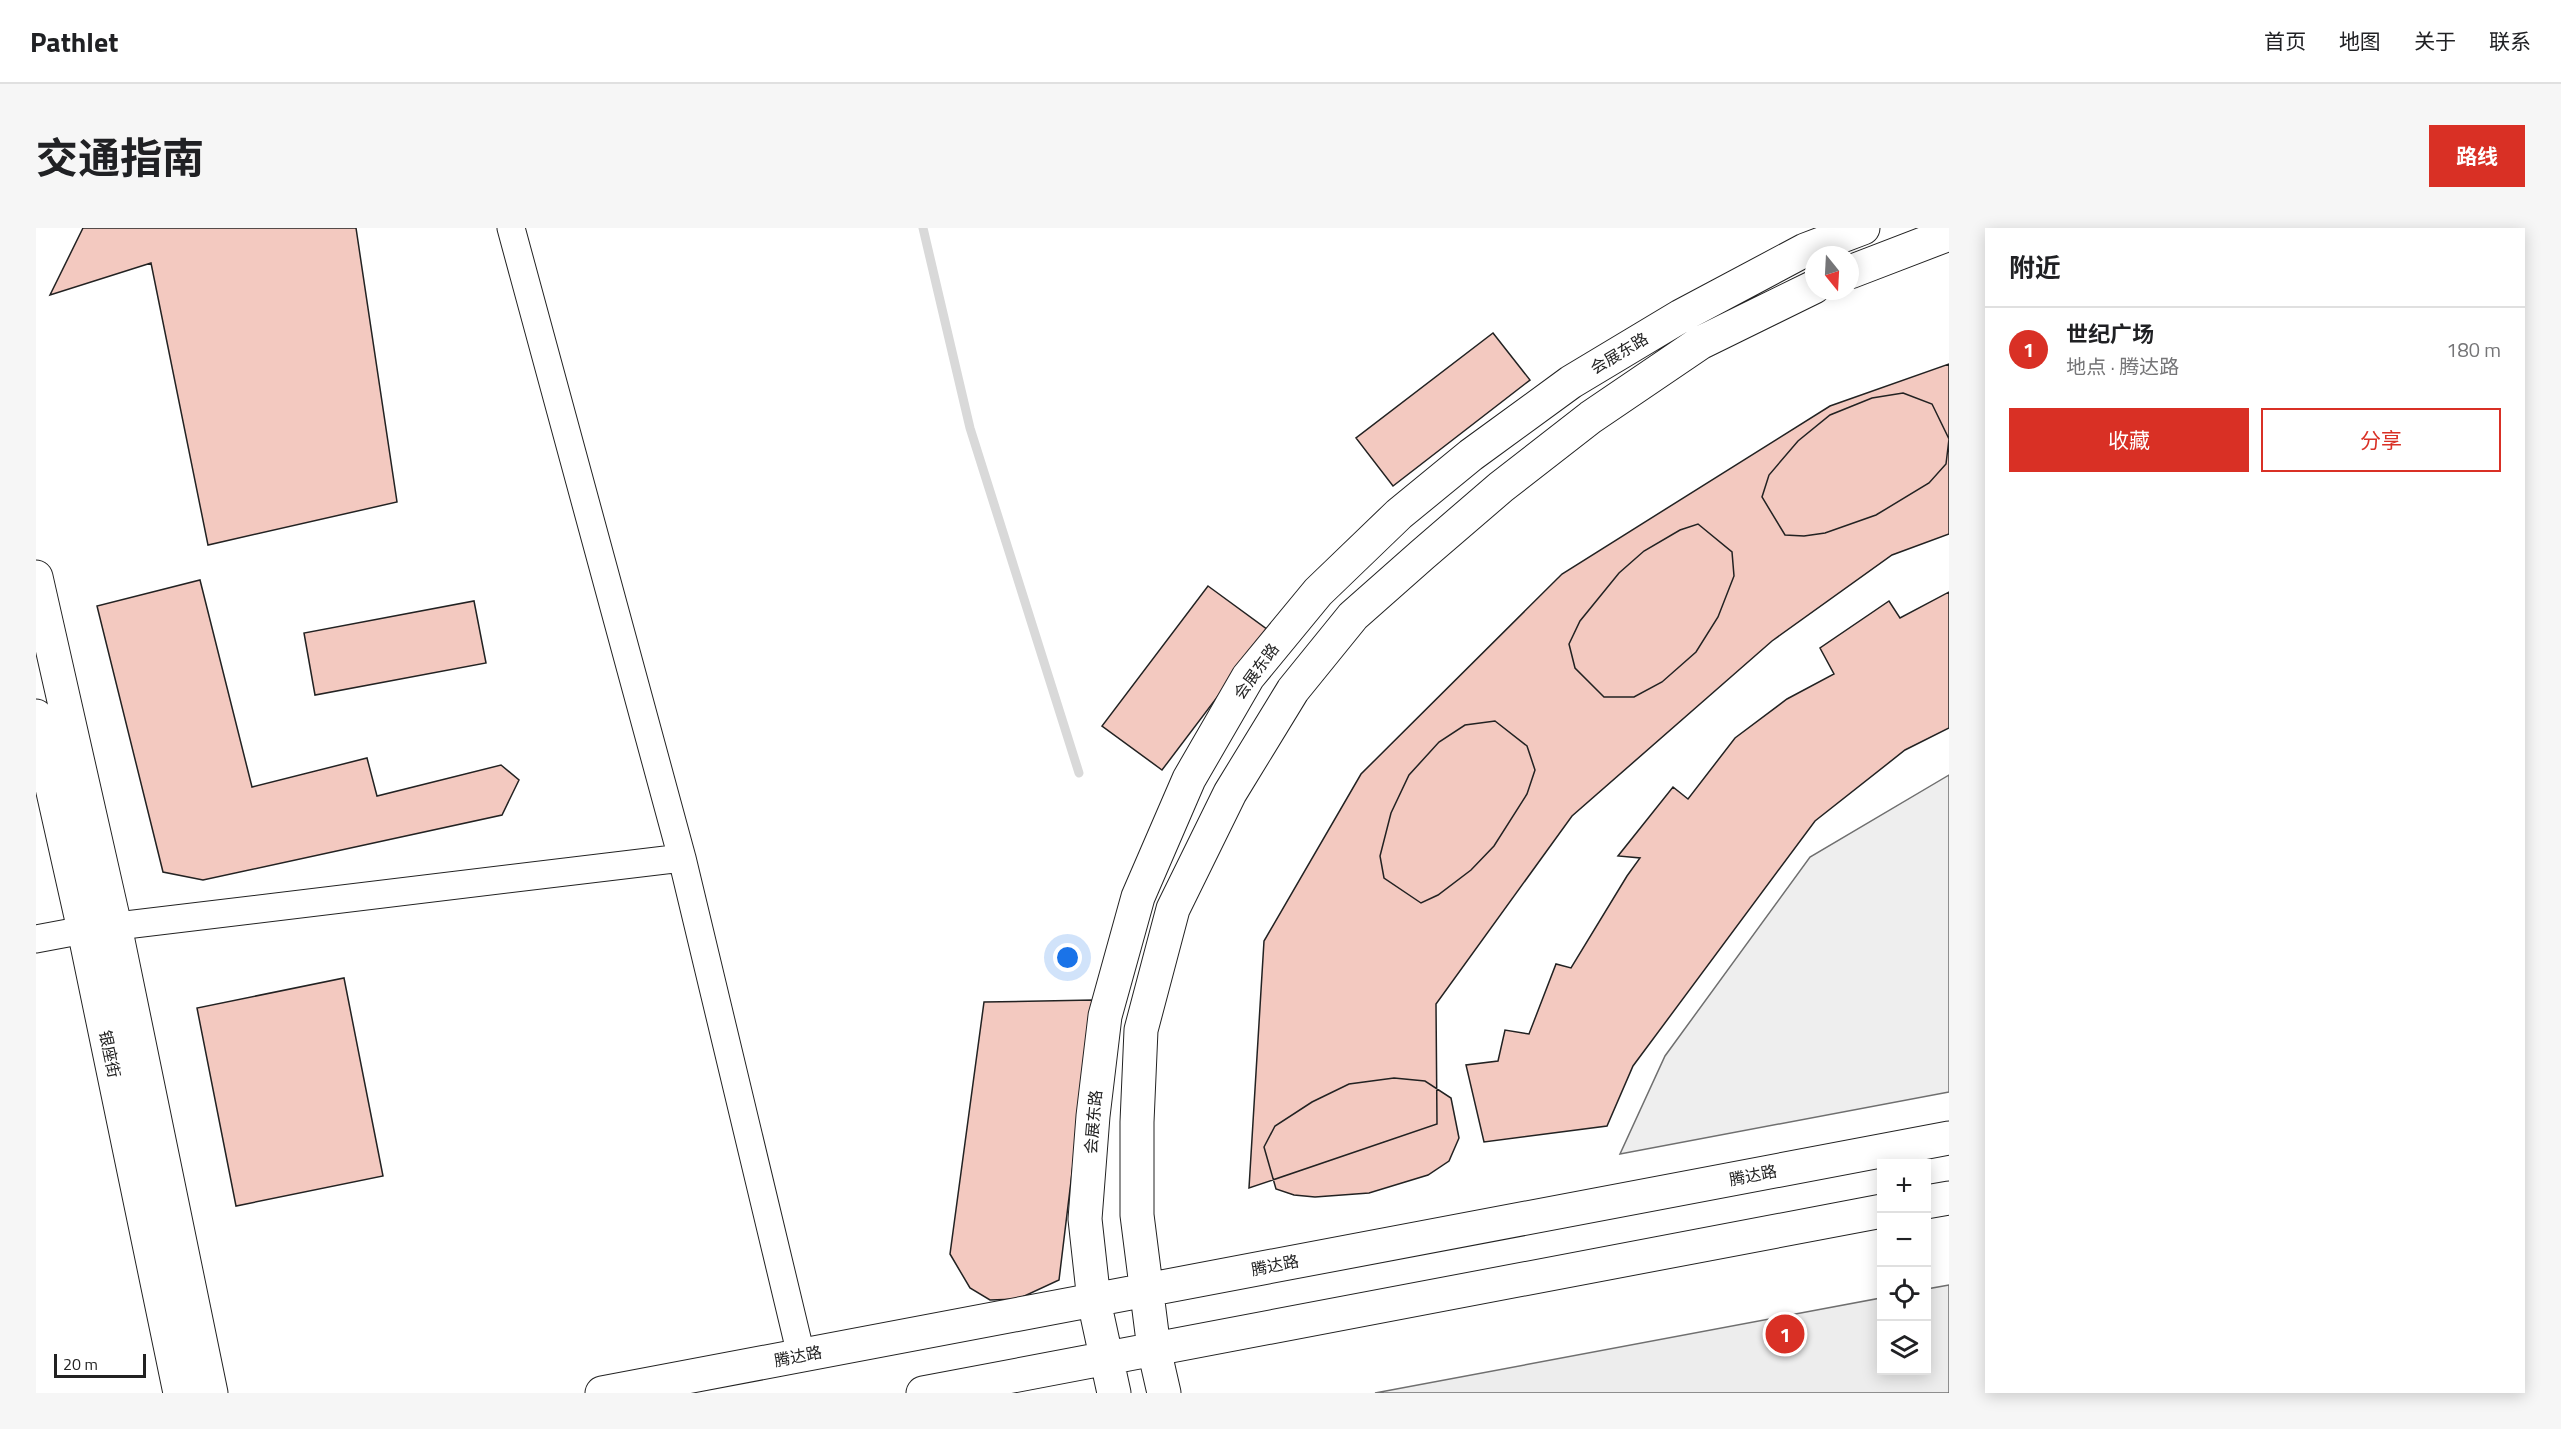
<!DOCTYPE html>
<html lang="zh">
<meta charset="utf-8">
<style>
:root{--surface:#fff;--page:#f6f6f6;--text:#202124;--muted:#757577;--line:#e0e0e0;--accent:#d93025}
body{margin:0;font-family:"Titillium Web","Noto Sans SC",sans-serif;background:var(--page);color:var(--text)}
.controls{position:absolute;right:18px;bottom:18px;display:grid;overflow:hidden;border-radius:0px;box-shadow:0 3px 15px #0003}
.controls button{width:54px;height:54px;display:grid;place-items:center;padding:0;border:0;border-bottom:2px solid var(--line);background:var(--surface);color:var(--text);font:30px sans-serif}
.compass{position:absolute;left:1769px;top:18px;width:54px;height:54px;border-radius:50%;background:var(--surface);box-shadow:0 3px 15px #0003;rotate:162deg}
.scale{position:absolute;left:18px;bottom:15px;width:92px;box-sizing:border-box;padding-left:6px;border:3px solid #222;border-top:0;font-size:16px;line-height:21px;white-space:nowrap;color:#222;-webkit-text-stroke:4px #fff;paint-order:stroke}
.you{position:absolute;left:1032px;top:730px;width:21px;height:21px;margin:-15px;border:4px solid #fff;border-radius:50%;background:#1a73e8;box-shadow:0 0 0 9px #1a73e833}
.badge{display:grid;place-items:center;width:39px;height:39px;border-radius:50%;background:var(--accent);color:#fff;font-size:20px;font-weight:700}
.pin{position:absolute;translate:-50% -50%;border:3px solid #fff;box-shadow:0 2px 6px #0006}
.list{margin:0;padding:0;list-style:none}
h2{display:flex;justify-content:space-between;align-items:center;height:78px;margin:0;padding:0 24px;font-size:26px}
h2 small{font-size:20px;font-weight:400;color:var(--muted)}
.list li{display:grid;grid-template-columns:39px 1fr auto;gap:18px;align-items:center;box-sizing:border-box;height:84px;padding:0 24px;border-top:2px solid var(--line)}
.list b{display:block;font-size:22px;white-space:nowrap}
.list p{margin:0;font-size:20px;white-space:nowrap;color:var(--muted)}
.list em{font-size:20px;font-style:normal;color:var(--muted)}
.actions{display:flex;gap:12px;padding:18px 24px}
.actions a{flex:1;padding:14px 0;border:2px solid var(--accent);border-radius:0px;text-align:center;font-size:21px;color:var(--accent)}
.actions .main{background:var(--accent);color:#fff}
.icon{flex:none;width:33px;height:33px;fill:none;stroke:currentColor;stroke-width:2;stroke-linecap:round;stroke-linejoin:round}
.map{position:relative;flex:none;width:1913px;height:1165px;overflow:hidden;border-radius:0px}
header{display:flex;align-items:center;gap:36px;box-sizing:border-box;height:84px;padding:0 30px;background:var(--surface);border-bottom:2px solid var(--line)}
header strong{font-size:28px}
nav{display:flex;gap:33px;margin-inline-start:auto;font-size:21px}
.intro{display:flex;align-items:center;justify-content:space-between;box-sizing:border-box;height:144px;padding:0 36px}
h1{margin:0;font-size:42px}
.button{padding:15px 27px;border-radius:0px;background:var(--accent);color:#fff;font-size:21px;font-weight:700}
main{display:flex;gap:36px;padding:0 36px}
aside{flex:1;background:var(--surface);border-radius:0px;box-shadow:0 3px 15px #0003}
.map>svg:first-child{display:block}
.green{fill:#eee;stroke:#6f6f6f;stroke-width:1.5}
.parking{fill:#ededed;stroke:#6f6f6f;stroke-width:1.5}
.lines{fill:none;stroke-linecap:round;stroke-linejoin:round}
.stream{stroke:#d9d9d9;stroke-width:9}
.building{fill:#f3c9c0;stroke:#222;stroke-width:1.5}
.minor-casing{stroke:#222;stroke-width:29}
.secondary-casing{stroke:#222;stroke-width:35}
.minor{stroke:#fff;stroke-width:27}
.secondary{stroke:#fff;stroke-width:33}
.labels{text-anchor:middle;stroke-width:4.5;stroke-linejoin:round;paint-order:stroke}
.street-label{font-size:16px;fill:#222;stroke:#fff}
</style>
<header>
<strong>Pathlet</strong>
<nav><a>首页</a><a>地图</a><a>关于</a><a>联系</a></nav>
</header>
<div class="intro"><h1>交通指南</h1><a class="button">路线</a></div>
<main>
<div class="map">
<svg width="1913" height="1165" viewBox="0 0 1913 1165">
<rect width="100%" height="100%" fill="#fff"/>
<path class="green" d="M 1913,547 L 1913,864 L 1584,926 L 1629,828 L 1774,629 Z"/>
<path class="parking" d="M 1913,1057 L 1913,1165 L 1339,1165 L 1845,1070 L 1846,1142 L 1890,1142 L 1891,1061 Z"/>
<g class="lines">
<path class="stream" d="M 887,0 L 934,200 L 1043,545"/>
</g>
<path class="building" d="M 47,0 L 320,0 L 361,274 L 172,317 L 115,35 L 14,67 Z
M 1457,105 L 1494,152 L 1357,258 L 1320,210 Z
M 1913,136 L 1913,306 L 1856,327 L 1736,413 L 1536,588 L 1400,776 L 1401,896 L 1213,960 L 1228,713 L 1325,546 L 1526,346 L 1794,178 Z
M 1867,165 L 1896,176 L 1913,211 L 1910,236 L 1893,255 L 1840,287 L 1789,305 L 1768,308 L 1749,307 L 1726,269 L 1733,247 L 1762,213 L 1794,187 L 1836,170 Z
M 1662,296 L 1696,324 L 1698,348 L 1682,389 L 1660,424 L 1626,454 L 1598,469 L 1568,469 L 1539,440 L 1533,416 L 1544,393 L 1583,345 L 1608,323 L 1644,302 Z
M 164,352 L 216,559 L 331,530 L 341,568 L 465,537 L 483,552 L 466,587 L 167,652 L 127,644 L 61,378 Z
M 1172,358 L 1232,402 L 1126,542 L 1066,498 Z
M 1913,364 L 1913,500 L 1869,522 L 1779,593 L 1597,838 L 1571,898 L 1448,914 L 1430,837 L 1462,833 L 1469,802 L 1493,806 L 1520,736 L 1535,740 L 1591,648 L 1604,630 L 1582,628 L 1637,559 L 1652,571 L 1699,510 L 1751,471 L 1798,446 L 1784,420 L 1853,373 L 1864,390 Z
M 438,373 L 450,435 L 279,467 L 268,405 Z
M 1459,493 L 1491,518 L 1499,542 L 1491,566 L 1458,618 L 1435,642 L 1402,667 L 1385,675 L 1348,650 L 1344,628 L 1355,585 L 1373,547 L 1403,514 L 1429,497 Z
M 308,750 L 347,948 L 200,978 L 161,780 Z
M 1057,772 L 1023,1052 L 982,1071 L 954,1072 L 934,1060 L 914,1026 L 948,774 Z
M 1358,850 L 1389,853 L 1415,870 L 1423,910 L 1413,933 L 1392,947 L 1333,965 L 1279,969 L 1258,967 L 1240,961 L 1228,919 L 1239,898 L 1276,874 L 1313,856 Z"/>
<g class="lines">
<g class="minor-casing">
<path id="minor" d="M 475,0 L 646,630 L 765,1127
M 0,711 L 48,702 L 646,630"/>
</g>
<g class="secondary-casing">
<path id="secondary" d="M 1814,44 L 1913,6
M 0,349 L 79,698 L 175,1165
M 0,488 L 48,702 L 144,1165
M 1890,974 L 1913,970
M 566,1165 L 1913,910
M 887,1165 L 1846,983
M 1078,1165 L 1058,1073 L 1049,991 L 1057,888 L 1069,788 L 1102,669 L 1153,551 L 1212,449 L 1282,364 L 1363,286 L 1435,227 L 1535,154 L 1645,88 L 1769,22 L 1827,0
M 1128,1165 L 1118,1121 L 1101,987 L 1101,894 L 1105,802 L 1137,681 L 1194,565 L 1257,462 L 1317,388 L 1386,327 L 1465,259 L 1555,189 L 1664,115 L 1778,59"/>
</g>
<use href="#minor" class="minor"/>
<use href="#secondary" class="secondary"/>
</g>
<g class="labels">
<g class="street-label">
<text transform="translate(1583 125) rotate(-31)" y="6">会展东路</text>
<text transform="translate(1220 443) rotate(-54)" y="6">会展东路</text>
<text transform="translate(74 826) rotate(78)" y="6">银座街</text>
<text transform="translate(1057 894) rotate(-85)" y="6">会展东路</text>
<text transform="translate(1717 947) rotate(-11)" y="6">腾达路</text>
<text transform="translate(1239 1037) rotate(-11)" y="6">腾达路</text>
<text transform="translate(762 1128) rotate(-11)" y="6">腾达路</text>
</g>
</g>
</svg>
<div class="controls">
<button>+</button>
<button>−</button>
<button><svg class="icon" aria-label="locate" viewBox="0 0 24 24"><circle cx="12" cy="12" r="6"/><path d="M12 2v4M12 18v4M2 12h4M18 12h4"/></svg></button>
<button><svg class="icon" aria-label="layers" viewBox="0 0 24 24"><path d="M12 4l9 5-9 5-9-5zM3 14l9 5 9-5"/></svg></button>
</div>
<svg class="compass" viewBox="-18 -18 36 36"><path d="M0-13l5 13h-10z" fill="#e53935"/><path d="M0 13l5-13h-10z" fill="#757577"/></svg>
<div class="scale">20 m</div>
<div class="you"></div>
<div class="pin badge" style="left:1749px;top:1106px">1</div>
</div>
<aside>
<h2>附近<small></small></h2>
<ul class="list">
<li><span class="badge">1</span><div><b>世纪广场</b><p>地点 · 腾达路</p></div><em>180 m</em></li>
</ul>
<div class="actions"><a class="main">收藏</a><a>分享</a></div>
</aside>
</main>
